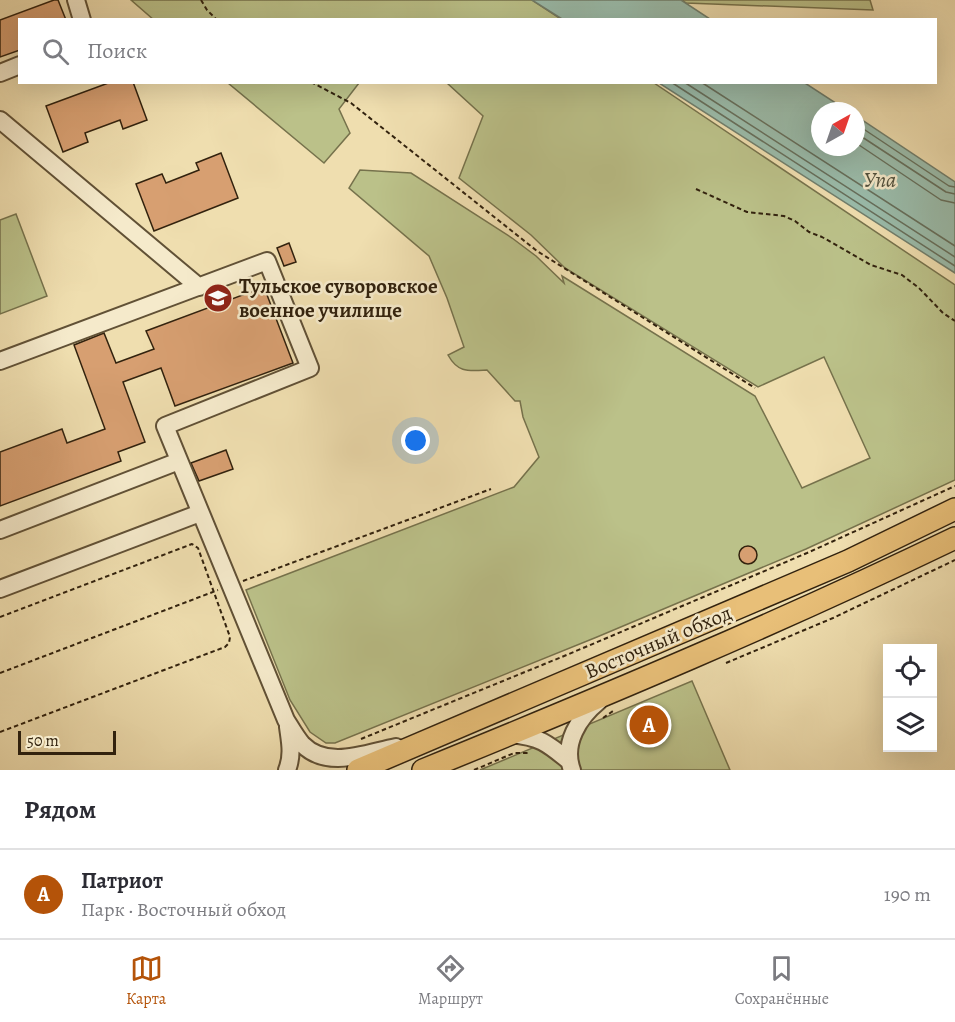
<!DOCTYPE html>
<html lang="ru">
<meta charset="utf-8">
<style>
:root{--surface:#fff;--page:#f2f2f3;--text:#2b2b33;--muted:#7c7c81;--line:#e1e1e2;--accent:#b45309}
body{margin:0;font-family:Alegreya,serif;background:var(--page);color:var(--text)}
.controls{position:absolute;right:18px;bottom:18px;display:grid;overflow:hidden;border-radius:0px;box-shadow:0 6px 24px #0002}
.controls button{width:54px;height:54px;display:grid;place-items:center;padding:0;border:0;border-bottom:2px solid var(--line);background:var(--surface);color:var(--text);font:30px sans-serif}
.compass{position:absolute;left:811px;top:102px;width:54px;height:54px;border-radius:50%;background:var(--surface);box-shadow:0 6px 24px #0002;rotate:40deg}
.scale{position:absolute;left:18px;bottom:15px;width:98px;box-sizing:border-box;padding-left:6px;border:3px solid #32220e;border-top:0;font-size:16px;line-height:21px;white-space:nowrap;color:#32220e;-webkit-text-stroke:4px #f5eacb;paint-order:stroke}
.you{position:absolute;left:416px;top:441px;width:21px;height:21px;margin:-15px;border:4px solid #fff;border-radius:50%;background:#1a73e8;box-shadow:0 0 0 9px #1a73e833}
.badge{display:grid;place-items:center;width:39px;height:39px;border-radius:50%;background:var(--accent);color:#fff;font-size:20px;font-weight:700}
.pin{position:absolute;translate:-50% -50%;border:3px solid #fff;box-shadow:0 2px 6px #0006}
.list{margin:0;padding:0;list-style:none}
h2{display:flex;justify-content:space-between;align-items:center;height:78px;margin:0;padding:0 24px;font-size:26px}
h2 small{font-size:20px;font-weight:400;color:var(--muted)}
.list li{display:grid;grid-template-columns:39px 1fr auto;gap:18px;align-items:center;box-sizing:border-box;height:90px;padding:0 24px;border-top:2px solid var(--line)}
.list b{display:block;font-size:22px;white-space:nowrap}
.list p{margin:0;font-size:20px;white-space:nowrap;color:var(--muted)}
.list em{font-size:20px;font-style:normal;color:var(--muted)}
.icon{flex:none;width:33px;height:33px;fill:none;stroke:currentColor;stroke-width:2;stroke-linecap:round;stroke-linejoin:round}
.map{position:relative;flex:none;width:955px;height:770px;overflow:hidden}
.search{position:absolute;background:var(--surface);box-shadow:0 6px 24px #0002;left:18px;right:18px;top:18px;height:66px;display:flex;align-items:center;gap:15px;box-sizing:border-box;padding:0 21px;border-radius:0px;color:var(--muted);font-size:22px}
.sheet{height:168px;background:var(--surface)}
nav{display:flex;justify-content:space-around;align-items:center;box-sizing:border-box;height:84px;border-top:2px solid var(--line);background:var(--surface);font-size:16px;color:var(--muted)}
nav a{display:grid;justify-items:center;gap:3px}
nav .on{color:var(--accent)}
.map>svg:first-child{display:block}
.green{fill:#bbc189;stroke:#76724c;stroke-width:1.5}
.water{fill:#9abcab;stroke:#707e6c;stroke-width:1.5}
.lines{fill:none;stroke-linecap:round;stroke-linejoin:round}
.shore{stroke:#666f5c;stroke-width:1.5}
.building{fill:#d79f71;stroke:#32220e;stroke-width:1.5}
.minor-casing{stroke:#615136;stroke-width:20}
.major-casing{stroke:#32220e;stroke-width:24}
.path{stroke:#32220e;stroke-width:2;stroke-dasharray:4.5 3;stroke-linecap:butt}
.minor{stroke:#f5eacb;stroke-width:16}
.major{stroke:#e8bf78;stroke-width:21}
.labels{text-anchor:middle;stroke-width:5;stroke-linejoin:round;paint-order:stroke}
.poi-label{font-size:21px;font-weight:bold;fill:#32220e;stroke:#f5eacb;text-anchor:start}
.street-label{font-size:21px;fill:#32220e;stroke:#f5eacb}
.water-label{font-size:22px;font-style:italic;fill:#51503d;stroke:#f5eacb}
</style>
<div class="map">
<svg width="955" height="770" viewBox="0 0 955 770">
<rect width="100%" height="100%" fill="#efdeaf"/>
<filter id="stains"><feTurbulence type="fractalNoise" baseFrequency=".00333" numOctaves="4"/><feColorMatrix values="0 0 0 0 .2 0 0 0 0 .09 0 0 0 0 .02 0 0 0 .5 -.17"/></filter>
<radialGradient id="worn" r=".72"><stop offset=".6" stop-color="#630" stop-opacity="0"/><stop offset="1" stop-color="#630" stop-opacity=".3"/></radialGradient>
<path class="green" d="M 131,0 L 532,0 L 561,19 L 154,20 Z
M 681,0 L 870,0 L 873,10 L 686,3 Z
M 228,83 L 359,83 L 339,109 L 350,133 L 324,163 Z
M 447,83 L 654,83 L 955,285 L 955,480 L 806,549 L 597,637 L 335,743 L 326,743 L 310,732 L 290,700 L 246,590 L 514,487 L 539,457 L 523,417 L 520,401 L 515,401 L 487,370 C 468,371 458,373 448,355 L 464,347 L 447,298 L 429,256 L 349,188 L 360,170 L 411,173 L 512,238 L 536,256 L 564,283 L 562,276 L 755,396 L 802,488 L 870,458 L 824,357 L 758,387 L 565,268 L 531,235 L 459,178 L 483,116 Z
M 16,214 L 47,296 L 0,314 L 0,220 Z
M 692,681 L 730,770 L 480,770 Z"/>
<path class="water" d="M 532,0 L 681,0 L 710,19 L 562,19 Z
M 659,83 L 805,83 L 848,111 L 820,111 L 820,147 L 856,147 L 856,116 L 955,182 L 955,273 Z"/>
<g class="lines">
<path class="shore" d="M 671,82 L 955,266
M 684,82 L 955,257
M 701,82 L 955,246
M 856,124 L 949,186 L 955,187
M 856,133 L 946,192 L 955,194
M 856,143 L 941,200 L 955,203"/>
</g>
<path class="building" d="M 54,0 L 58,0 L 66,20 L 20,20 L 20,50 L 0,57 L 0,20 Z
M 111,82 L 133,82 L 147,120 L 123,129 L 120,120 L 85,133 L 88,142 L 63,152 L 46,106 Z
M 221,153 L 238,198 L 154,231 L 136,184 L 162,174 L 166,183 L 199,170 L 196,163 Z
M 289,243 L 296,262 L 284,266 L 277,248 Z
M 264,287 L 293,363 L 175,406 L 161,368 L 123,382 L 145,442 L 118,452 L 121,461 L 0,506 L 0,452 L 62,429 L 67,443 L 105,429 L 74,345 L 104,333 L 116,363 L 154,349 L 146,331 Z
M 226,450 L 233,469 L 199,481 L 191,463 Z
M739 555a9 9 0 1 1 18 0a9 9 0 1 1-18 0Z"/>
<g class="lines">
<g class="minor-casing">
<path id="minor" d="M 76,0 L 82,20
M 0,73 L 20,65
M 0,120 L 199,287
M 0,361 L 267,261 L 310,368 L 165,426 L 286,720 C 291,728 296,737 302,744 C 327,770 366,753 396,747
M 0,530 L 179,461
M 0,589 L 200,513
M 511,734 C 540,737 547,743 569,761
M 287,770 C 293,755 290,742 288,727
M 572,770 C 562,744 579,717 599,701"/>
</g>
<g class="major-casing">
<path id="major" d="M 358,770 L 848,561 L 955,509
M 423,770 C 602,697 781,622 955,538"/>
</g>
<path class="path" d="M 201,0 L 207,10 L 217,20
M 311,82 L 351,103 L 537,251 L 755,388
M 696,189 L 747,212 L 784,216 L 795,221 L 809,232 L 822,237 L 871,265 L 902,275 L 919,288 L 943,313 L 955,321
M 243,581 L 491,489
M 0,617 L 192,544 L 198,548 L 230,637 L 229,643 L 225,647 L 0,732
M 726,663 L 833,618 L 955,560
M 0,673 L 218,590
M 603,718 L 613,711
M 361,739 L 569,654 L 807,553 L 955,486
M 474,770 L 514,753 L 530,753"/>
<use href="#minor" class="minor"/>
<use href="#major" class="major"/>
</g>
<defs>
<g id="university-disc" transform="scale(1.5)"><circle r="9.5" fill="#8f2418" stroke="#f5eacb"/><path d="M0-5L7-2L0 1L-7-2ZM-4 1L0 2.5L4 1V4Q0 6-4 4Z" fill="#fff"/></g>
</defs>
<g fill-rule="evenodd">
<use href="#university-disc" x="218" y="298"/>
</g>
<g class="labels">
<g class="poi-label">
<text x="239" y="293">Тульское суворовское<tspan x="239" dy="24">военное училище</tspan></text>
</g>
<g class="street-label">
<text transform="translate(658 642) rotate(-23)" y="7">Восточный обход</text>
</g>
<g class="water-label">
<text x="880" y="187">Упа</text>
</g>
</g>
<rect width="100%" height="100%" filter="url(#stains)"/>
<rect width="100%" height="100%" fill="url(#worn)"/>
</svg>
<div class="controls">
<button><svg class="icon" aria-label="locate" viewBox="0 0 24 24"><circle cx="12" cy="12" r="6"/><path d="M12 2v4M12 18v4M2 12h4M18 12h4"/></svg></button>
<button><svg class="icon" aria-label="layers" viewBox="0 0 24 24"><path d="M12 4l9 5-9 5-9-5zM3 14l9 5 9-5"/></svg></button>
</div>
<svg class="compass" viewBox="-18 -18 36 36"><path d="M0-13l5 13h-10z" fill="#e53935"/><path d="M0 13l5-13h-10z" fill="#7c7c81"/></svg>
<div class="scale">50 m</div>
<div class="you"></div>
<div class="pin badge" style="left:649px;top:725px">A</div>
<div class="search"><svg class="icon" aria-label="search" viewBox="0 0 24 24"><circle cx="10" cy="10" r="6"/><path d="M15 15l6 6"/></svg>Поиск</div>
</div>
<section class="sheet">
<h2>Рядом<small></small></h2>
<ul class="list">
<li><span class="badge">A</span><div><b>Патриот</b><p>Парк · Восточный обход</p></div><em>190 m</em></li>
</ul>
</section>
<nav>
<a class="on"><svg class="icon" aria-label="map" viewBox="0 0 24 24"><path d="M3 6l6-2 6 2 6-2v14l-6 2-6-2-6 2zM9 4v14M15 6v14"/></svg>Карта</a>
<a><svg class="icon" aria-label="directions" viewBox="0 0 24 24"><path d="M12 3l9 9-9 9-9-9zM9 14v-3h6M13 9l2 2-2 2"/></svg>Маршрут</a>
<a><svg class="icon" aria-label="saved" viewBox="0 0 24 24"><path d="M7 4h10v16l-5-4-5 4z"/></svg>Сохранённые</a>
</nav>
